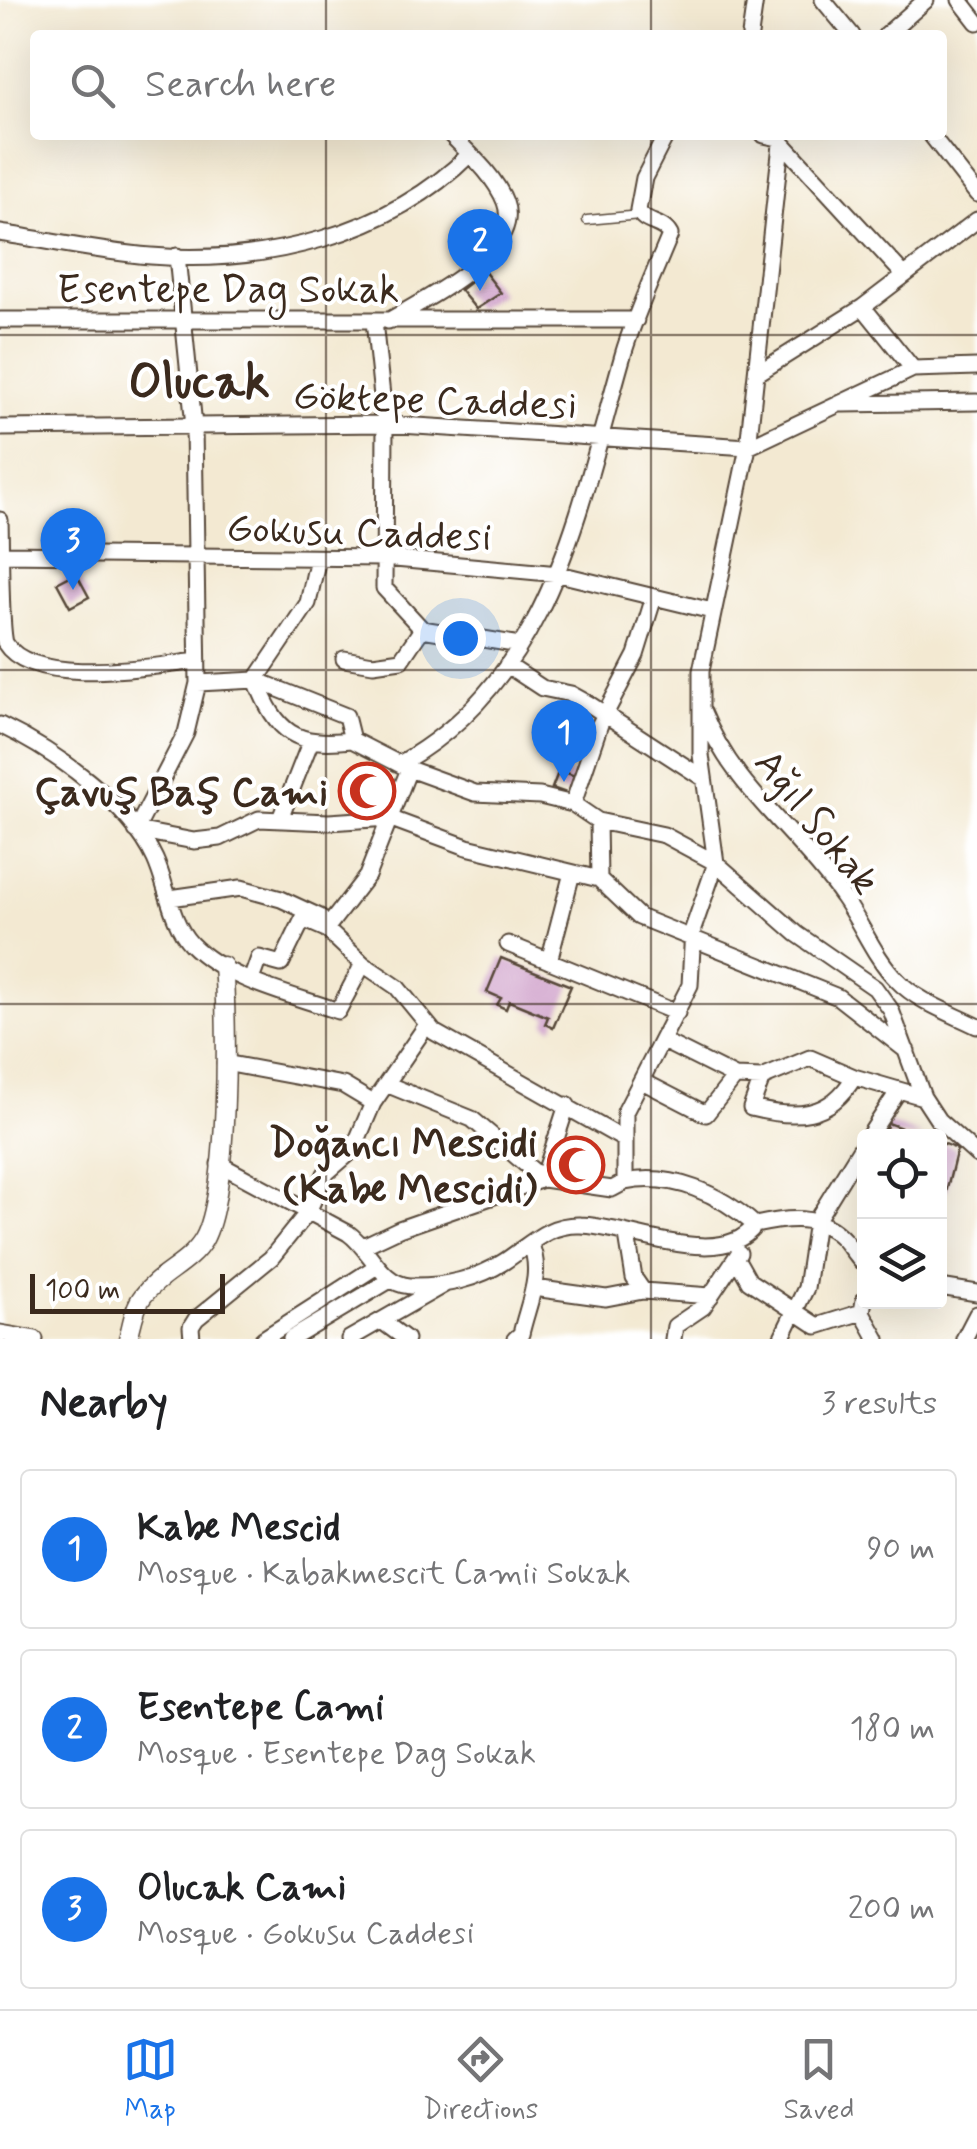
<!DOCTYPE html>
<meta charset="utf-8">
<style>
:root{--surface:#fff;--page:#f6f6f6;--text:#202124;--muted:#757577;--line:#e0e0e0;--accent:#1a73e8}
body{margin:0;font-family:Mynerve,sans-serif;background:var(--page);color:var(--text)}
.controls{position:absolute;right:30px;bottom:30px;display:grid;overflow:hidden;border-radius:10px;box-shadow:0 10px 40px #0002}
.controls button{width:90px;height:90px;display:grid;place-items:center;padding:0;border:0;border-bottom:2px solid var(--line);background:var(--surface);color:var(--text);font:50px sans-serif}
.scale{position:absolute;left:30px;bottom:25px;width:195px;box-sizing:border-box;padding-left:10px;border:5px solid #3b2a1e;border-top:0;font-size:28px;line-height:35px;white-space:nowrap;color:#3b2a1e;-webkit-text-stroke:8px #fff;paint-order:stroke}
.you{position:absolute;left:460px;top:638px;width:35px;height:35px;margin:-25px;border:8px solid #fff;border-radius:50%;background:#1a73e8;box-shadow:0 0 0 15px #1a73e833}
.badge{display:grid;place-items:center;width:65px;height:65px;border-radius:50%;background:var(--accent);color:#fff;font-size:32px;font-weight:700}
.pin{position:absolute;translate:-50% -82px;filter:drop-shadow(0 2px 5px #0008)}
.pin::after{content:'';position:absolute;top:52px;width:35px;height:30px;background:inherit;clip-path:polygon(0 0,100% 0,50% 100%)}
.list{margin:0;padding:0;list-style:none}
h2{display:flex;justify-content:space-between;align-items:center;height:130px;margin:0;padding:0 40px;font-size:42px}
h2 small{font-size:32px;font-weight:400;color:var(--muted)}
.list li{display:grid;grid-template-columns:65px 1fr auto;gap:30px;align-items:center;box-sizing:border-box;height:160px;margin:0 20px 20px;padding:0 20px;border:2px solid var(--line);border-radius:10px}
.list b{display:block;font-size:38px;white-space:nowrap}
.list p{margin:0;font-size:32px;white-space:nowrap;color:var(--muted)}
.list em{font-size:32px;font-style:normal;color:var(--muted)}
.icon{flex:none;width:55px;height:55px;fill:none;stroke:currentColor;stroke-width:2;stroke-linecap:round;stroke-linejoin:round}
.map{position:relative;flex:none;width:977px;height:1339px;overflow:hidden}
.search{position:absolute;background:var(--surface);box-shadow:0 10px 40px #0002;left:30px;right:30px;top:30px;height:110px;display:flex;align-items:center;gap:25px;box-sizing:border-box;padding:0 35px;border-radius:10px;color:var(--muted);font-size:38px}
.sheet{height:670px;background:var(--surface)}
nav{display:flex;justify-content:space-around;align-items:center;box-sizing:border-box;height:140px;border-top:2px solid var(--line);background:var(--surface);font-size:28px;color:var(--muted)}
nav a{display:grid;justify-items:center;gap:5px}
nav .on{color:var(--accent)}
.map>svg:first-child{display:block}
.building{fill:#d1a4cc}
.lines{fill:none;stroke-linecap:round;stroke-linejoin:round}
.service-casing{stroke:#574739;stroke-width:11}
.minor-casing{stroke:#574739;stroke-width:19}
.tertiary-casing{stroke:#574739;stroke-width:21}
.service{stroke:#fff;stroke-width:8}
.minor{stroke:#fff;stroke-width:15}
.tertiary{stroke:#fff;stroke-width:18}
.grid{fill:none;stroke:#3b2a1e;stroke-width:2.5;stroke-opacity:0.55}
.labels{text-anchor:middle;stroke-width:8;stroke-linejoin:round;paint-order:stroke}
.street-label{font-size:40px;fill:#3b2a1e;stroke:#fff}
.poi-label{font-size:40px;font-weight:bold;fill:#3b2a1e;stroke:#fff;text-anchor:end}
.district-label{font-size:50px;font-weight:bold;fill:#3b2a1e;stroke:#fff}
</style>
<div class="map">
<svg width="977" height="1339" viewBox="0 0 977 1339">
<rect width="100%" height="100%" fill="#fff"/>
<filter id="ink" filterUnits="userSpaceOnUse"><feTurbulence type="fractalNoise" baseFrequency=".01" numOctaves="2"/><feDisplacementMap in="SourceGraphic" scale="20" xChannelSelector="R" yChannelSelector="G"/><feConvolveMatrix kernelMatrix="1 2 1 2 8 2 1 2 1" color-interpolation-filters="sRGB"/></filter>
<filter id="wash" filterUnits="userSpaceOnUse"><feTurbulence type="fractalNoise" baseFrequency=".0048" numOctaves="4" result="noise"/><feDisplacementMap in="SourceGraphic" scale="40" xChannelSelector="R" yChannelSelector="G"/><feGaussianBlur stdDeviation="2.25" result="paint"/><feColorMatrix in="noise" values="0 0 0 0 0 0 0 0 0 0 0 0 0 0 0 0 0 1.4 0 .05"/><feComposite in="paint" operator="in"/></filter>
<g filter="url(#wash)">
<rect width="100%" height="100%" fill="#f3e9d2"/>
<g id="blocks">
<path class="building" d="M 484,271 L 501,293 L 476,309 L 460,290 Z
M 76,573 L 89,597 L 70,607 L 57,583 Z
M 559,770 L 575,776 L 569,794 L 552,788 Z
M 372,776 L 380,800 L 363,806 L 355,782 Z
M 501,958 L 571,986 L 553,1028 L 545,1024 L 548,1017 L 509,1001 L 506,1009 L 497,1005 L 501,998 L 487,992 Z
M 888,1123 L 922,1136 L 883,1136 Z
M 940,1142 L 957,1149 L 946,1193 L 940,1191 Z
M 590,1150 L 597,1162 L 591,1166 L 594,1172 L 576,1182 L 566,1179 L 558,1163 L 576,1152 Z"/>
</g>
</g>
<g filter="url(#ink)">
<use href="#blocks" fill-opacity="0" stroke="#574739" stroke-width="2.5"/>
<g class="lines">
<g class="service-casing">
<path id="service" d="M 587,220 L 640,215"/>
</g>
<g class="minor-casing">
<path id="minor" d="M 823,0 L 852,35
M 960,0 L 977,22
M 750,35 L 755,0
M 886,35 L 926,0
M 764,135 L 778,138 L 904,275
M 782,135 L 748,447 L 701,671 L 701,755 L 716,863 L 693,929 L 690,985 L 625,1112 L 625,1182 C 672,1172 720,1194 755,1225 C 787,1218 820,1213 844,1240 C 851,1248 857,1258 864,1264
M 931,135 L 977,194
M 0,233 C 50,241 101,252 151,256 C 264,265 389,235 470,154
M 177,256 L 194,426 L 198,683 L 186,733 L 136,830 L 194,841 L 220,838 L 259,819 L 329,822 L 389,818 L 467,847 L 599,879 L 639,917 L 838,997 L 907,1051
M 863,307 L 913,369
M 0,320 L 636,320
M 374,321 L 385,424 L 384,588 L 422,629 L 520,645
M 388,321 C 423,300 524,252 505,202 C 495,176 470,154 451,135
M 758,373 L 863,307 L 977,220
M 842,404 L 977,402
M 0,428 L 385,424 L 748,447 L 913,369 L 977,367
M 0,520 C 1,547 0,623 5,643 C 33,688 153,666 198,661
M 0,554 L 384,558 L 559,574 L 712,611
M 318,558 L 308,603 L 256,680 C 277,734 295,746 352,740
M 344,659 L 373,664 L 401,660 L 422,629
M 507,665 L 542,688 L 571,694 L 589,704 L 703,778
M 198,683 L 256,680 L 346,716 L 352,740 L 409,769 L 475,793 L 540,796 L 573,804 L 598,821 L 664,835 L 716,863 L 797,934 L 875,988 L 891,1010 L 923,1097 L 938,1120 L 977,1155
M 703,712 C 734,790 796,830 842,896 C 861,922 874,957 897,980 C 918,1002 951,1013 977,1026
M 0,725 C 54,751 129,803 155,859 C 167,885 171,923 191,944 C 228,981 290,994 338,1011 L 363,964
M 401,763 C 551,678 579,508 623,355 C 635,314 654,274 670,235 C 662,220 644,225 638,210 L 644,178 L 666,135
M 573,804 L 600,724 L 636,655 L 654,597
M 280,819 L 310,743
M 598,821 L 599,879
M 170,898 L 241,888 L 281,899 L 320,917
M 326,929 L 363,964 L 397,987 L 434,1032 L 625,1140
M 508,944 L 677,1013
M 549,961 L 572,873
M 251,980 L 259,958 L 281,964 L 303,919 L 326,929 L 367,876 L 409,769
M 663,1041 L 735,1077 L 762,1078 L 810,1058 L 854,1077 L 923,1097
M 225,1063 L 343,1085 L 373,1103
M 762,1078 L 751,1108 C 794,1119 830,1119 854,1077
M 642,1081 L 706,1114 L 735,1077
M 386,1084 L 472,1119 L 543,1179 L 567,1105
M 869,1136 L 899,1090
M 219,1164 L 348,1233 C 371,1249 380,1284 410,1286 C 443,1287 478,1279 505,1261 C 531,1244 547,1224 580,1225 C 626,1225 722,1272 755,1225
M 627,1235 L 634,1278 L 643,1291
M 365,1245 L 399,1229 L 543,1179 L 612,1189 L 625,1182
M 736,1258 L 749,1281 L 817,1326 L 862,1312
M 940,1287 L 977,1293
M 534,1288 L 606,1298 L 643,1291 L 711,1296
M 864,1300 L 862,1312 L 877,1339
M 383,1322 L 406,1339
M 0,1333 L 35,1339
M 192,1339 L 191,1327 L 196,1319 L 271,1258 L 308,1212 L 325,1174 L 353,1150 L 373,1103 L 426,1026
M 263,1339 L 377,1266
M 291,1339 L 390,1280
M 349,1339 L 445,1284
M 515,1339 L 521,1334 C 528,1303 544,1273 530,1243
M 673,1339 L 675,1326 L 703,1307 L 739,1253
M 781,1339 L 806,1288 L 816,1221 L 864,1143
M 964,1339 L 977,1314"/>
</g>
<g class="tertiary-casing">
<path id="tertiary" d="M 128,1339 C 132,1325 134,1307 143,1296 C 159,1274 190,1264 204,1239 C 229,1193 228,1022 223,966"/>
</g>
<use href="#service" class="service"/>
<use href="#minor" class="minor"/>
<use href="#tertiary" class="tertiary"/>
</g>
</g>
<path class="grid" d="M 326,0 L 326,35M 651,0 L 651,35M 326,135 L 326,1339M 651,135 L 651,1339M 0,335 L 977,335M 0,670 L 977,670M 0,1004 L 977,1004"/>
<defs>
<g id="mosque-ring" transform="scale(2.875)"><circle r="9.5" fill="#fff" stroke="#c8321e" stroke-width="1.5"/><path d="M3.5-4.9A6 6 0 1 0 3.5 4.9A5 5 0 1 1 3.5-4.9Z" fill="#c8321e"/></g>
</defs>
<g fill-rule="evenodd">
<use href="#mosque-ring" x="367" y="791"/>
<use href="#mosque-ring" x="576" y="1165"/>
</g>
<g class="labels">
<g class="street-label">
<text x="228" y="302">Esentepe Dag Sokak</text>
<text transform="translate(435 399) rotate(2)" y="14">Göktepe Caddesi</text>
<text transform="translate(359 531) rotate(2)" y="14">Gokusu Caddesi</text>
<text transform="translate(818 821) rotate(51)" y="14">Ağıl Sokak</text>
</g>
<g class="poi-label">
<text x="328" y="805">Çavuş Baş Cami</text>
<text x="537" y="1156">Doğancı Mescidi<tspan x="537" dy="46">(Kabe Mescidi)</tspan></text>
</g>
<g class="district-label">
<text x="199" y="397">Olucak</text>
</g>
</g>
</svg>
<div class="controls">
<button><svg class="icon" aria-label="locate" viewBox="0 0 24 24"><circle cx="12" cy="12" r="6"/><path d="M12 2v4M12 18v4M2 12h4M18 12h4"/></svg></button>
<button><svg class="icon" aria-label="layers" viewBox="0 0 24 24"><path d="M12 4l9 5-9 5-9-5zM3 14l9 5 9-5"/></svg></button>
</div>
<div class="scale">100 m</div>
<div class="you"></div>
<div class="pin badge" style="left:564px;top:782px">1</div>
<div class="pin badge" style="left:480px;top:291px">2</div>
<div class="pin badge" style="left:73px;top:590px">3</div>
<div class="search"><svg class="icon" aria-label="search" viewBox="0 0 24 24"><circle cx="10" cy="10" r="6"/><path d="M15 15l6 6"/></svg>Search here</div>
</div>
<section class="sheet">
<h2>Nearby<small>3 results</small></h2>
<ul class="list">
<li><span class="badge">1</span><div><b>Kabe Mescid</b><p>Mosque · Kabakmescit Camii Sokak</p></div><em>90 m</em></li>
<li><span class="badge">2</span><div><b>Esentepe Cami</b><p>Mosque · Esentepe Dag Sokak</p></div><em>180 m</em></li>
<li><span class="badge">3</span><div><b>Olucak Cami</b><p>Mosque · Gokusu Caddesi</p></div><em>200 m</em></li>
</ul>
</section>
<nav>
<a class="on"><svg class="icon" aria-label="map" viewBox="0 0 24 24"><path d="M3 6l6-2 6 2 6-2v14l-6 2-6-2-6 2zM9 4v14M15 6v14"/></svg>Map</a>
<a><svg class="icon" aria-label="directions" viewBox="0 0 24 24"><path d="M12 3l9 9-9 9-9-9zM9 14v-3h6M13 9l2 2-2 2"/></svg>Directions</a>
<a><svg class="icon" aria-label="saved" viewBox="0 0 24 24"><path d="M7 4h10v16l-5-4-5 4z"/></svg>Saved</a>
</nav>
